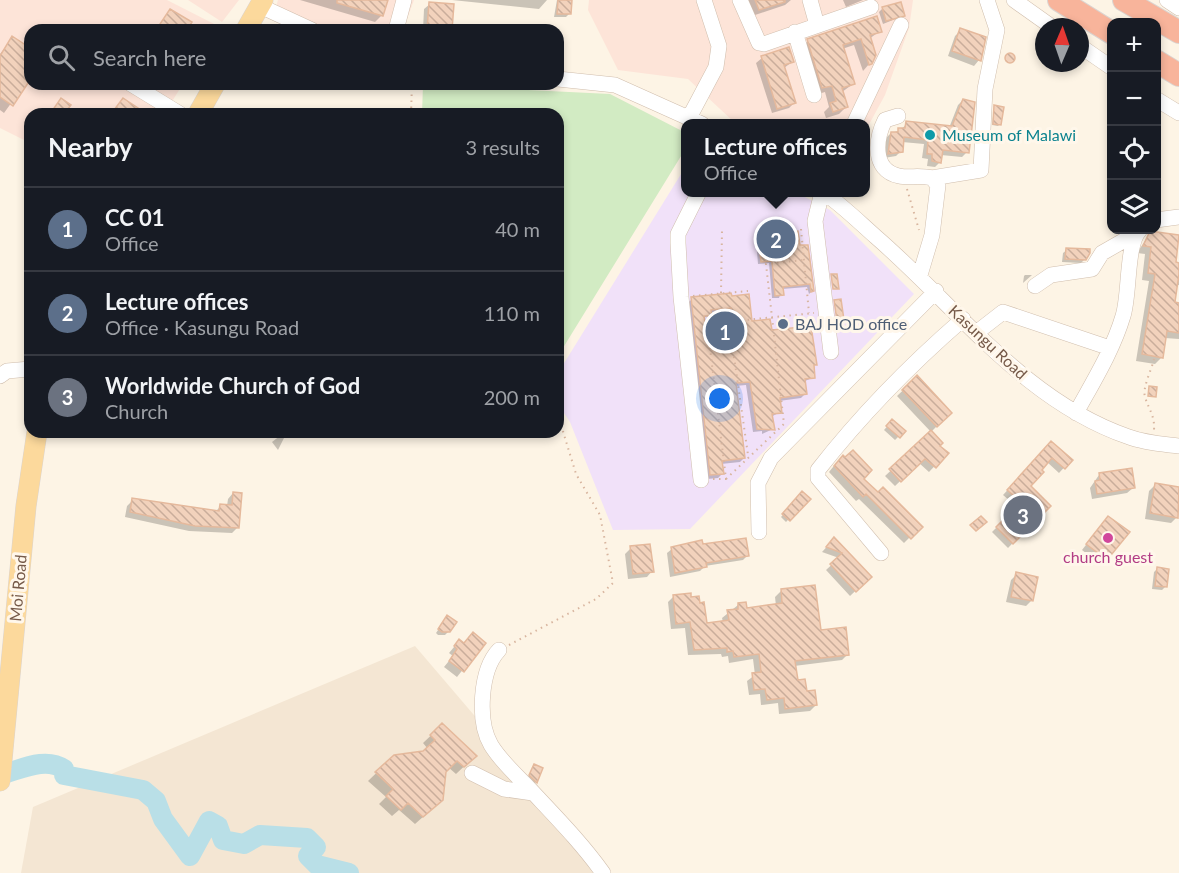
<!DOCTYPE html>
<meta charset="utf-8">
<style>
:root{--surface:#171b24;--page:#20242c;--text:#f1f3f6;--muted:#9ea1a6;--line:#363941;--accent:#e86e48}
body{margin:0;font-family:Lato,sans-serif;background:var(--page);color:var(--text)}
.controls{position:absolute;right:18px;top:18px;display:grid;overflow:hidden;border-radius:12px;box-shadow:0 3px 9px #0003}
.controls button{width:54px;height:54px;display:grid;place-items:center;padding:0;border:0;border-bottom:2px solid var(--line);background:var(--surface);color:var(--text);font:30px sans-serif}
.compass{position:absolute;left:1035px;top:18px;width:54px;height:54px;border-radius:50%;background:var(--surface);box-shadow:0 3px 9px #0003;rotate:2deg}
.you{position:absolute;left:720px;top:399px;width:21px;height:21px;margin:-15px;border:4px solid #fff;border-radius:50%;background:#1a73e8;box-shadow:0 0 0 9px #1a73e833}
.badge{display:grid;place-items:center;width:39px;height:39px;border-radius:50%;background:var(--accent);color:#fff;font-size:20px;font-weight:700}
.pin{position:absolute;translate:-50% -50%;border:3px solid #fff;box-shadow:0 2px 6px #0006}
.popup{position:absolute;left:681px;top:119px;width:189px;height:78px;box-sizing:border-box;display:grid;place-content:center;border-radius:12px;background:var(--surface);filter:drop-shadow(0 2px 4px #0005);font-size:20px;white-space:nowrap;color:var(--muted)}
.popup b{font-size:22px;color:var(--text)}
.popup::after{content:'';position:absolute;left:50%;top:100%;margin-left:-12px;border:12px solid transparent;border-top-color:var(--surface)}
.list{margin:0;padding:0;list-style:none}
h2{display:flex;justify-content:space-between;align-items:center;height:78px;margin:0;padding:0 24px;font-size:26px}
h2 small{font-size:20px;font-weight:400;color:var(--muted)}
.list li{display:grid;grid-template-columns:39px 1fr auto;gap:18px;align-items:center;box-sizing:border-box;height:84px;padding:0 24px;border-top:2px solid var(--line)}
.list b{display:block;font-size:22px;white-space:nowrap}
.list p{margin:0;font-size:20px;white-space:nowrap;color:var(--muted)}
.list em{font-size:20px;font-style:normal;color:var(--muted)}
.icon{flex:none;width:33px;height:33px;fill:none;stroke:currentColor;stroke-width:2;stroke-linecap:round;stroke-linejoin:round}
.map{position:relative;flex:none;width:1179px;height:873px;overflow:hidden}
.search{position:absolute;background:var(--surface);box-shadow:0 3px 9px #0003;left:24px;top:24px;width:540px;height:66px;display:flex;align-items:center;gap:15px;box-sizing:border-box;padding:0 21px;border-radius:18px;color:var(--muted);font-size:22px}
.panel{position:absolute;background:var(--surface);box-shadow:0 3px 9px #0003;left:24px;top:108px;width:540px;height:330px;border-radius:18px}
.map>svg:first-child{display:block}
.residential{fill:#f4e6d3}
.commercial{fill:#fde4d8}
.education{fill:#f1e1f9}
.green{fill:#d2ebc3}
.shadow{fill:#0003;fill-rule:evenodd}
.lines{fill:none;stroke-linecap:round;stroke-linejoin:round}
.river{stroke:#b9dfe7;stroke-width:20}
.building{fill:url(#building-back-hatch);stroke:#e5b99c;stroke-width:1.5;fill-rule:evenodd}
.minor-casing{stroke:#d0bead;stroke-width:16}
.major-casing{stroke:#dbd4d0;stroke-width:21}
.highway-casing{stroke:#dbd4d0;stroke-width:24}
.path{stroke:#d8b59f;stroke-width:2;stroke-dasharray:1.5 4.5;stroke-linecap:butt}
.minor{stroke:#fff;stroke-width:15}
.major{stroke:#fcd99c;stroke-width:20}
.highway{stroke:#f8b49b;stroke-width:22}
.culture-dot{fill:#0f9aa8;stroke:#fff7eb;stroke-width:2}
.service-dot{fill:#5c6f8a;stroke:#fff7eb;stroke-width:2}
.hotel-dot{fill:#d1479c;stroke:#fff7eb;stroke-width:2}
.labels{text-anchor:middle;stroke-width:6;stroke-linejoin:round;paint-order:stroke}
.culture-label{font-size:16px;fill:#0d838f;stroke:#fff7eb;text-anchor:start}
.service-label{font-size:16px;fill:#4e5e75;stroke:#fff7eb;text-anchor:start}
.street-label{font-size:16px;fill:#765a49;stroke:#fff7eb}
.hotel-label{font-size:16px;fill:#b23c85;stroke:#fff7eb}
</style>
<div class="map">
<svg width="1179" height="873" viewBox="0 0 1179 873">
<defs>
<pattern id="building-back-hatch" width="6" height="6" patternUnits="userSpaceOnUse" patternTransform="scale(1.5)"><rect width="6" height="6" fill="#f2d2bc"/><path d="M-1 5l2 2M0 0l6 6M5-1l2 2" fill="none" stroke="#c9ad9b"/></pattern>
</defs>
<rect width="100%" height="100%" fill="#fdf4e5"/>
<path class="residential" d="M 415,646 L 609,873 L 21,873 L 33,807 Z"/>
<path class="commercial" d="M 0,0 L 167,0 L 220,27 L 218,30 L 30,30 L 30,84 L 183,84 L 164,114 L 30,114 L 30,143 L 0,128 Z
M 188,0 L 239,0 L 222,22 Z
M 278,0 L 414,0 L 403,30 L 333,30 L 315,26 L 275,10 Z
M 589,0 L 913,0 L 909,28 L 885,95 L 866,130 L 866,124 L 735,123 L 688,79 L 618,70 L 588,10 Z"/>
<path class="education" d="M 686,166 L 686,192 L 797,193 L 830,210 L 914,294 L 690,529 L 613,530 L 570,422 L 558,404 L 558,373 Z"/>
<path class="green" d="M 423,85 L 610,94 L 686,133 L 686,148 L 558,356 L 558,114 L 422,114 Z"/>
<path class="shadow" d="M 300,0 L 386,0 L 382,15 L 375,22 Z
M 452,0 L 547,0 L 539,9 Z
M 557,0 L 570,0 L 570,13 L 566,17 L 554,17 Z
M 746,0 L 791,0 L 785,5 L 752,16 Z
M 843,0 L 863,0 L 846,7 Z
M 430,4 L 450,30 L 423,30 L 424,9 Z
M 883,8 L 903,16 L 883,24 L 879,12 Z
M 961,30 L 979,60 L 974,66 L 948,56 L 955,36 Z
M 880,31 L 869,39 L 870,63 L 863,71 L 854,45 L 842,49 L 853,84 L 842,92 L 846,107 L 839,114 L 826,118 L 824,112 L 829,107 L 825,92 L 815,95 L 801,48 L 808,41 Z
M 13,38 L 30,49 L 30,77 L 4,113 L 0,110 L 0,54 Z
M 1009,55 L 1014,57 L 1010,63 L 1005,61 Z
M 762,58 L 792,62 L 784,68 L 795,102 L 789,108 L 772,113 L 756,63 Z
M 123,100 L 136,114 L 96,114 L 101,109 L 112,112 Z
M 963,100 L 967,152 L 962,157 L 941,155 L 940,162 L 935,167 L 927,166 L 928,159 L 922,158 L 924,144 L 902,142 L 901,151 L 896,156 L 884,158 L 886,138 L 891,133 L 901,130 L 907,123 L 949,128 L 958,105 Z
M 994,107 L 999,125 L 998,126 L 992,125 Z
M 1150,233 L 1174,264 L 1179,264 L 1179,285 L 1176,285 L 1173,304 L 1179,305 L 1179,339 L 1165,338 L 1162,357 L 1155,364 L 1136,361 L 1149,281 L 1142,280 L 1145,254 L 1137,253 Z
M 759,236 L 799,247 L 812,291 L 809,294 L 807,287 L 782,289 L 779,298 L 772,298 L 769,263 L 758,264 L 756,239 Z
M 1067,250 L 1085,259 L 1081,263 L 1062,262 L 1063,253 Z
M 1025,275 L 1032,275 L 1023,283 L 1024,276 Z
M 747,296 L 750,323 L 770,332 L 815,364 L 813,367 L 814,377 L 803,382 L 805,394 L 801,398 L 779,401 L 780,412 L 771,417 L 773,429 L 762,434 L 762,431 L 753,432 L 746,385 L 735,386 L 744,458 L 740,462 L 721,464 L 722,474 L 718,478 L 707,479 L 688,303 L 692,299 ZM 727,311 L 731,338 L 705,341 L 703,319 L 710,313 Z
M 916,378 L 950,413 L 931,432 L 897,396 Z
M 892,421 L 904,431 L 895,440 L 884,430 Z
M 285,432 L 287,432 L 278,450 L 272,442 Z
M 931,433 L 937,446 L 947,453 L 929,472 L 919,463 L 895,486 L 885,476 Z
M 1051,443 L 1071,460 L 1059,473 L 1047,462 L 1029,486 L 1049,506 L 1008,548 L 992,532 L 1017,507 L 1003,495 Z
M 837,462 L 862,479 L 920,527 L 904,543 L 859,499 L 856,501 L 829,472 Z
M 1099,475 L 1133,488 L 1127,493 L 1092,499 L 1090,488 Z
M 1155,485 L 1179,489 L 1177,517 L 1171,523 L 1145,519 L 1149,491 Z
M 233,493 L 238,527 L 232,533 L 189,531 L 125,517 L 127,506 L 133,500 L 215,512 L 221,506 L 227,506 L 228,499 Z
M 802,493 L 808,499 L 786,522 L 781,517 Z
M 1103,523 L 1106,559 L 1101,565 L 1082,550 Z
M 834,539 L 870,577 L 850,596 L 826,570 L 839,558 L 822,552 Z
M 702,546 L 747,556 L 743,560 L 705,566 L 700,571 L 670,577 L 667,553 L 672,549 Z
M 631,548 L 652,571 L 647,577 L 628,579 L 625,554 Z
M 1157,569 L 1165,587 L 1162,590 L 1152,589 L 1154,572 Z
M 1017,574 L 1032,600 L 1026,606 L 1006,602 L 1011,580 Z
M 781,591 L 820,632 L 848,654 L 842,660 L 794,666 L 797,681 L 816,705 L 810,711 L 779,714 L 778,703 L 761,705 L 760,694 L 749,695 L 747,681 L 755,675 L 753,659 L 729,663 L 728,656 L 722,657 L 721,654 L 688,655 L 685,628 L 671,629 L 668,602 L 674,596 L 706,625 L 723,622 L 722,618 L 738,605 L 745,610 L 776,606 L 775,597 Z
M 447,617 L 449,631 L 445,635 L 438,635 L 436,633 Z
M 459,641 L 464,645 L 484,643 L 457,677 L 444,667 L 453,656 L 449,653 Z
M 442,725 L 475,756 L 456,774 L 448,767 L 444,772 L 433,808 L 415,824 L 399,810 L 392,816 L 379,804 L 386,797 L 368,781 L 394,756 L 424,752 L 428,749 L 423,743 Z
M 534,766 L 536,782 L 533,785 L 527,779 Z"/>
<g class="lines">
<path class="river" d="M 0,775 C 20,770 45,756 64,769 L 64,775 L 143,790 L 156,801 L 163,819 L 190,856 L 209,821 L 218,826 L 223,840 L 244,844 L 260,835 L 307,838 L 316,847 L 308,856 L 317,865 L 349,873"/>
</g>
<path class="building" d="M 337,0 L 388,0 L 383,16 L 337,3 Z
M 558,0 L 572,0 L 571,14 L 557,14 Z
M 755,0 L 785,0 L 785,2 L 759,10 Z
M 429,2 L 454,4 L 452,30 L 427,30 Z
M 901,2 L 905,16 L 886,21 L 882,7 Z
M 170,9 L 192,22 L 187,30 L 156,30 Z
M 877,16 L 882,32 L 870,35 L 876,55 L 872,64 L 869,65 L 861,39 L 843,45 L 855,84 L 842,88 L 848,107 L 833,112 L 830,103 L 836,101 L 832,86 L 822,88 L 807,39 Z
M 960,28 L 986,37 L 981,61 L 952,51 Z
M 12,36 L 30,48 L 30,80 L 13,106 L 0,97 L 0,56 Z
M 789,47 L 794,62 L 784,65 L 796,103 L 777,109 L 761,56 Z
M1005 58a5 5 0 1 1 10 0a5 5 0 1 1-10 0Z
M 61,98 L 71,105 L 64,114 L 50,114 Z
M 123,98 L 147,114 L 111,114 Z
M 963,99 L 975,102 L 969,153 L 943,150 L 941,163 L 932,161 L 932,154 L 927,154 L 928,140 L 904,137 L 903,152 L 888,154 L 891,132 L 898,132 L 898,128 L 905,128 L 906,121 L 952,126 Z
M 994,105 L 1004,107 L 1001,125 L 993,124 Z
M 798,231 L 800,245 L 808,245 L 814,291 L 811,292 L 810,284 L 783,287 L 784,295 L 775,296 L 772,261 L 761,262 L 758,235 Z
M 1150,231 L 1179,235 L 1176,262 L 1179,263 L 1179,274 L 1175,302 L 1179,303 L 1179,333 L 1167,331 L 1163,358 L 1142,354 L 1155,274 L 1148,273 L 1151,247 L 1143,246 Z
M 1066,248 L 1090,249 L 1090,253 L 1086,260 L 1065,259 Z
M 831,274 L 837,274 L 839,289 L 833,289 Z
M 731,293 L 732,296 L 749,294 L 752,321 L 770,319 L 772,330 L 811,326 L 817,365 L 814,365 L 815,378 L 805,379 L 807,394 L 780,398 L 782,413 L 772,414 L 775,430 L 757,429 L 750,382 L 736,383 L 745,458 L 722,461 L 724,474 L 710,475 L 691,297 ZM 731,308 L 734,335 L 707,339 L 704,316 L 712,316 L 711,310 Z
M 841,299 L 844,320 L 837,321 L 834,300 Z
M 917,375 L 952,413 L 937,427 L 902,390 Z
M 1149,386 L 1157,387 L 1156,397 L 1148,396 Z
M 892,419 L 906,431 L 900,438 L 886,426 Z
M 931,430 L 943,443 L 940,446 L 949,453 L 936,468 L 925,459 L 901,482 L 889,469 Z
M 1051,441 L 1073,460 L 1065,469 L 1052,458 L 1042,470 L 1044,472 L 1031,486 L 1051,506 L 1013,544 L 996,527 L 1021,502 L 1007,490 Z
M 853,450 L 872,470 L 864,479 L 878,492 L 883,487 L 923,527 L 911,539 L 866,494 L 863,497 L 834,466 L 843,455 L 845,457 Z
M 1132,468 L 1135,488 L 1097,494 L 1095,481 L 1100,480 L 1099,473 Z
M 1155,483 L 1179,487 L 1178,518 L 1150,513 Z
M 802,491 L 811,499 L 790,521 L 782,514 Z
M 233,492 L 242,493 L 239,528 L 195,526 L 130,512 L 132,498 L 219,511 L 220,504 L 232,505 Z
M 981,516 L 987,522 L 976,531 L 970,525 Z
M 1108,516 L 1130,532 L 1107,560 L 1086,544 Z
M 834,537 L 872,577 L 856,592 L 830,564 L 842,553 L 826,547 Z
M 746,538 L 749,556 L 706,563 L 707,567 L 675,573 L 671,547 L 702,540 L 703,544 Z
M 650,544 L 654,572 L 633,574 L 630,546 Z
M 1157,567 L 1169,569 L 1167,587 L 1155,586 Z
M 1016,572 L 1038,577 L 1033,601 L 1011,597 Z
M 815,585 L 821,630 L 846,627 L 849,655 L 795,661 L 798,680 L 805,679 L 807,691 L 815,690 L 817,705 L 785,709 L 784,698 L 767,700 L 765,689 L 754,690 L 752,673 L 761,672 L 759,654 L 734,657 L 733,651 L 727,652 L 727,648 L 694,650 L 690,622 L 676,624 L 673,595 L 691,593 L 691,597 L 699,596 L 700,603 L 704,602 L 707,623 L 729,620 L 727,610 L 738,609 L 738,603 L 746,602 L 747,608 L 782,603 L 781,589 Z
M 447,615 L 457,622 L 450,632 L 442,632 L 438,629 Z
M 473,632 L 486,643 L 464,672 L 449,661 L 457,649 L 454,646 L 459,639 L 464,643 Z
M 442,723 L 477,756 L 464,767 L 457,761 L 446,772 L 443,800 L 423,817 L 408,803 L 401,810 L 386,796 L 393,789 L 375,772 L 394,755 L 423,751 L 435,740 L 430,735 Z
M 534,764 L 543,768 L 537,783 L 529,775 Z"/>
<g class="lines">
<g class="minor-casing">
<path id="minor" d="M 740,0 L 759,43 L 764,44 L 871,7
M 810,0 L 817,25
M 1014,0 L 1052,27
M 1167,0 L 1179,8
M 260,6 L 312,30
M 396,30 L 404,0
M 795,32 L 814,95
M 1080,46 L 1112,68
M 558,79 L 615,85 L 702,124
M 131,84 L 180,114
M 1156,99 L 1179,113
M 690,116 L 716,67 L 719,46 L 704,0
M 898,116 L 885,120 C 876,138 871,170 899,176 C 909,178 921,175 932,178 L 938,185 L 932,235 L 920,275
M 854,124 L 901,25
M 932,178 L 981,170 L 985,89 L 997,30 L 987,0
M 699,192 L 678,234 L 678,243 L 681,297 L 701,480
M 822,192 L 815,221 L 831,352
M 823,192 C 842,205 859,222 876,237 C 957,307 1024,401 1129,437 C 1145,443 1163,444 1179,446
M 1156,220 L 1179,217
M 1035,286 L 1051,275 L 1092,269 L 1102,253 L 1137,233
M 976,333 L 1003,312 L 1110,348
M 0,376 L 7,371 L 30,369
M 1076,413 C 1093,382 1113,350 1123,316 C 1130,295 1126,243 1140,230
M 759,532 L 758,483 L 771,458 L 936,291
M 881,553 L 818,478 L 818,470 C 861,415 910,365 963,319
M 499,650 C 480,670 477,721 491,745 C 500,760 515,774 527,786 C 553,814 581,842 603,873
M 472,773 L 504,789 L 533,793"/>
</g>
<g class="major-casing">
<path id="major" d="M 246,30 L 263,0
M 198,114 L 215,84
M 0,781 L 26,506 L 37,432"/>
</g>
<g class="highway-casing">
<path id="highway" d="M 1059,0 L 1112,33
M 1124,0 L 1179,32
M 1156,61 L 1179,75"/>
</g>
<path class="path" d="M 411,114 L 412,84
M 907,189 L 919,230
M 801,229 L 809,313
M 721,293 L 722,231
M 693,296 L 748,291
M 729,321 L 748,455
M 1154,359 C 1152,369 1142,388 1145,397 C 1149,410 1155,416 1154,430
M 713,479 L 726,479 L 707,324 L 814,313
M 726,479 L 784,424 L 766,264 L 804,260
M 509,645 L 596,599 L 613,583 L 600,515 L 576,474 L 558,415"/>
<use href="#minor" class="minor"/>
<use href="#major" class="major"/>
<use href="#highway" class="highway"/>
</g>
<circle class="culture-dot" cx="930" cy="135" r="6"/>
<circle class="service-dot" cx="783" cy="324" r="6"/>
<circle class="hotel-dot" cx="1108" cy="538" r="6"/>
<g class="labels">
<g class="culture-label">
<text x="942" y="141">Museum of Malawi</text>
</g>
<g class="service-label">
<text x="795" y="330">BAJ HOD office</text>
</g>
<g class="street-label">
<text transform="translate(988 342) rotate(43)" y="6">Kasungu Road</text>
<text transform="translate(18 588) rotate(-85)" y="6">Moi Road</text>
</g>
<g class="hotel-label">
<text x="1108" y="563">church guest</text>
</g>
</g>
</svg>
<div class="controls">
<button>+</button>
<button>−</button>
<button><svg class="icon" aria-label="locate" viewBox="0 0 24 24"><circle cx="12" cy="12" r="6"/><path d="M12 2v4M12 18v4M2 12h4M18 12h4"/></svg></button>
<button><svg class="icon" aria-label="layers" viewBox="0 0 24 24"><path d="M12 4l9 5-9 5-9-5zM3 14l9 5 9-5"/></svg></button>
</div>
<svg class="compass" viewBox="-18 -18 36 36"><path d="M0-13l5 13h-10z" fill="#e53935"/><path d="M0 13l5-13h-10z" fill="#9ea1a6"/></svg>
<div class="you"></div>
<div class="pin badge" style="left:725px;top:331px;background:#5c6f8a">1</div>
<div class="pin badge" style="left:776px;top:239px;background:#5c6f8a">2</div>
<div class="popup"><b>Lecture offices</b>Office</div>
<div class="pin badge" style="left:1023px;top:515px;background:#6b7280">3</div>
<div class="search"><svg class="icon" aria-label="search" viewBox="0 0 24 24"><circle cx="10" cy="10" r="6"/><path d="M15 15l6 6"/></svg>Search here</div>
<section class="panel">
<h2>Nearby<small>3 results</small></h2>
<ul class="list">
<li><span class="badge" style="background:#5c6f8a">1</span><div><b>CC 01</b><p>Office</p></div><em>40 m</em></li>
<li><span class="badge" style="background:#5c6f8a">2</span><div><b>Lecture offices</b><p>Office · Kasungu Road</p></div><em>110 m</em></li>
<li><span class="badge" style="background:#6b7280">3</span><div><b>Worldwide Church of God</b><p>Church</p></div><em>200 m</em></li>
</ul>
</section>
</div>
